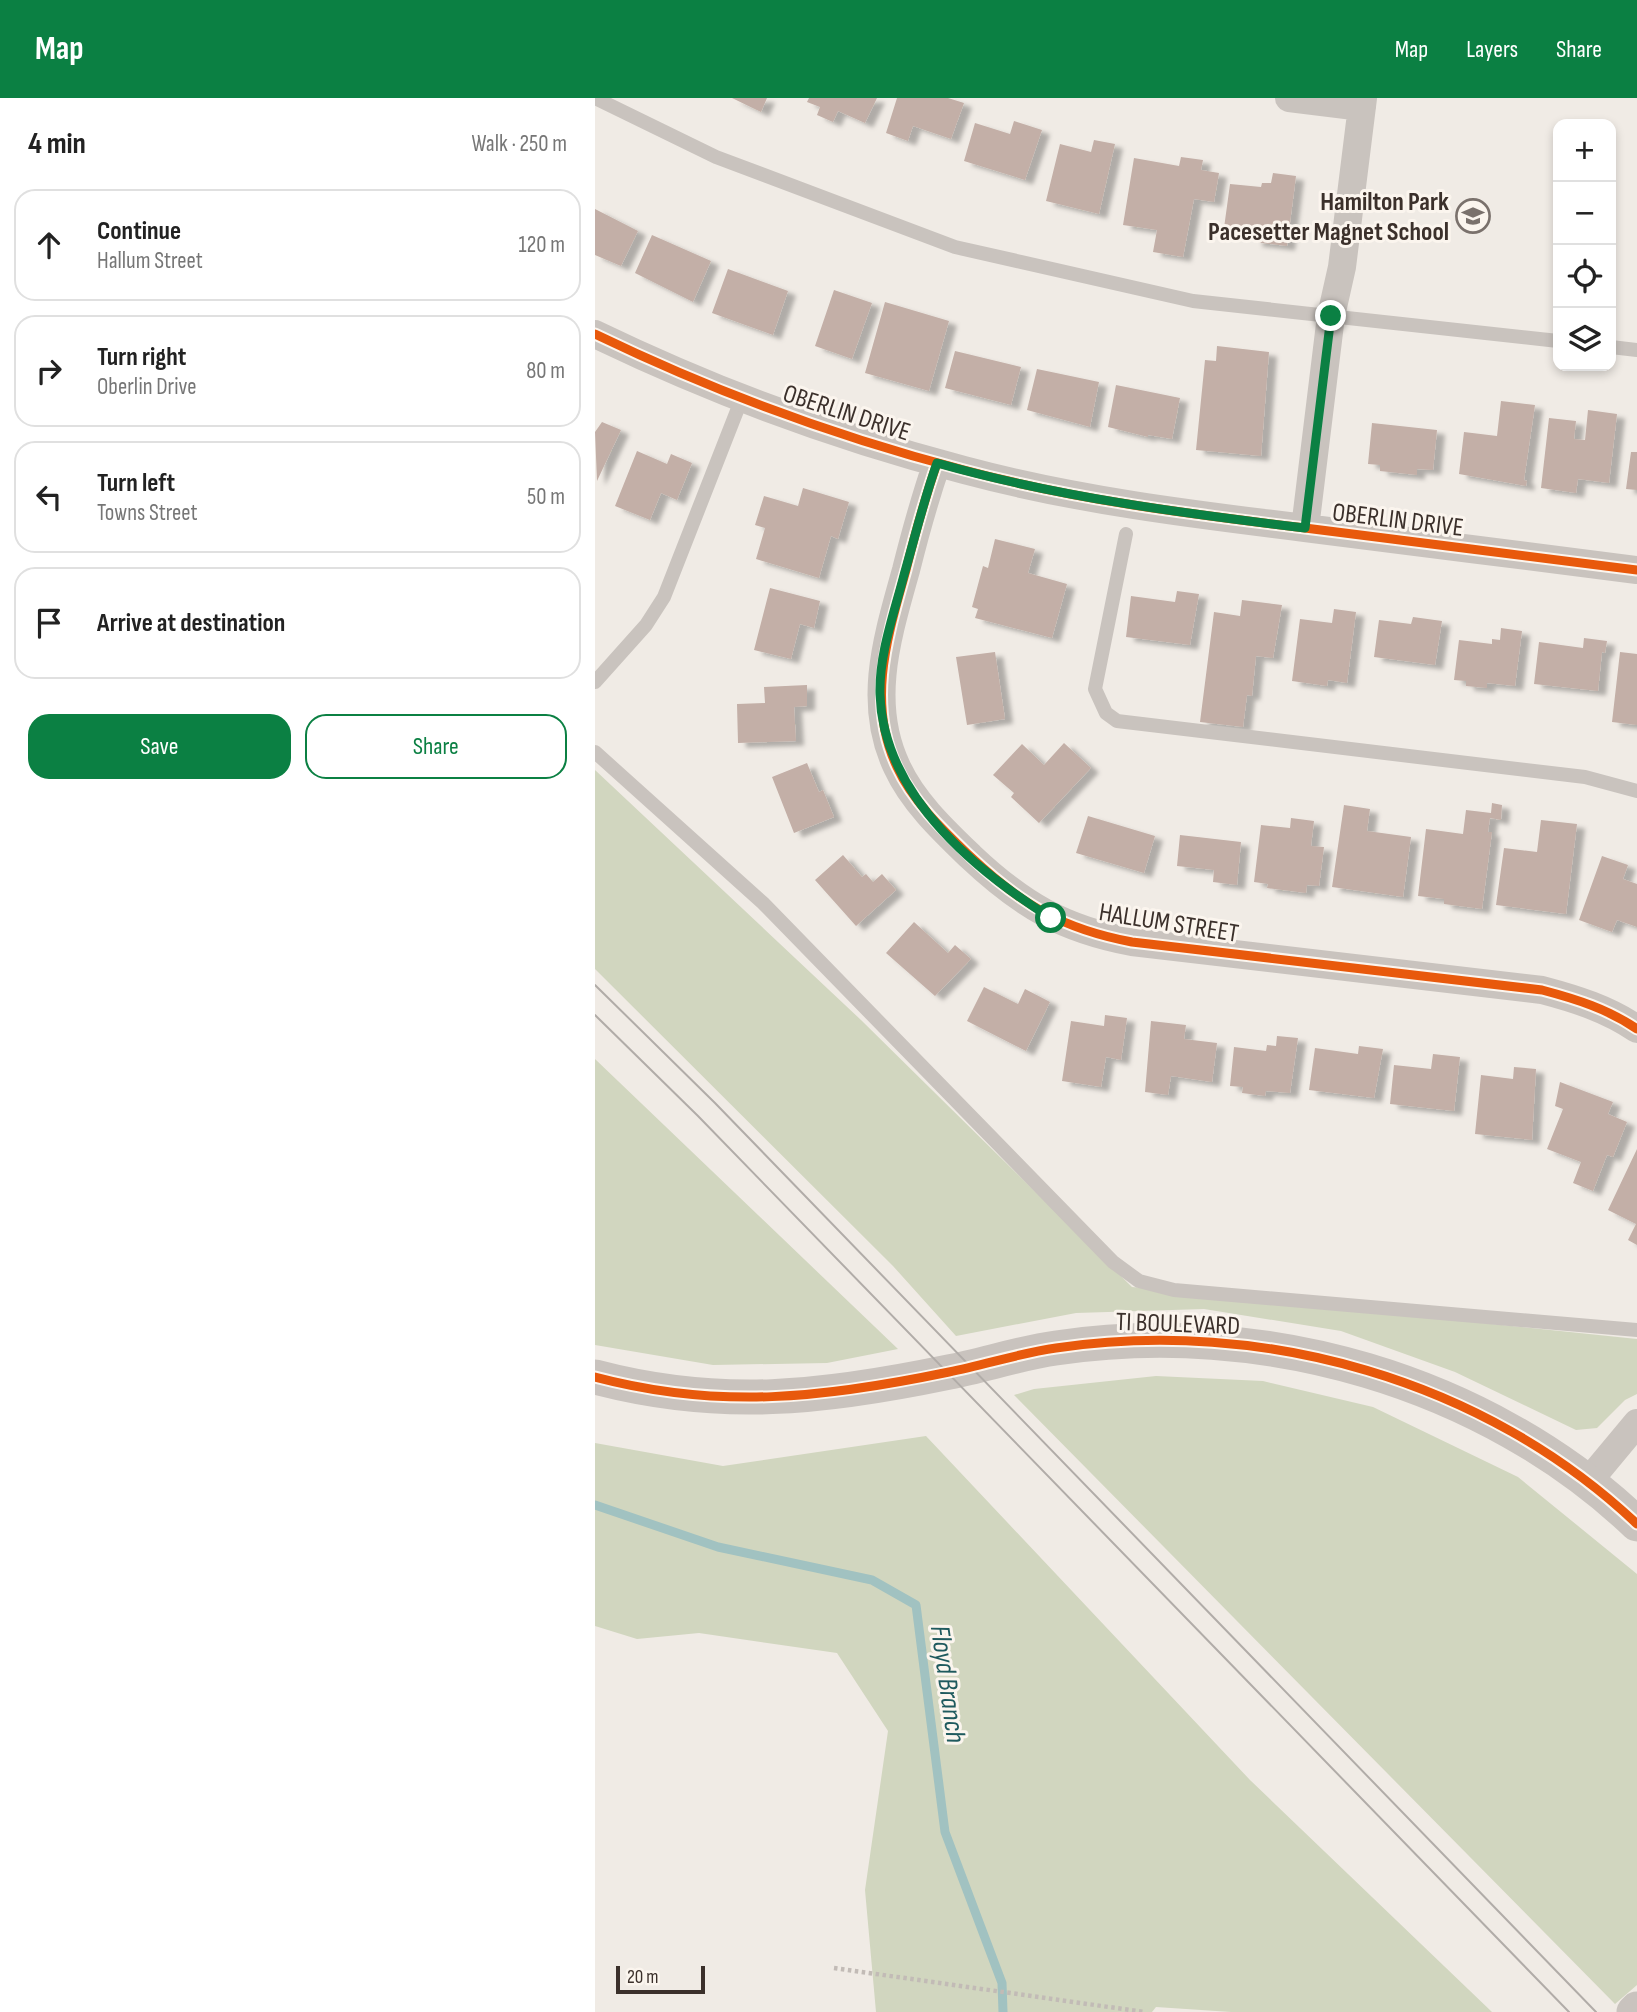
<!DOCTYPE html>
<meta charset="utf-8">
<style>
:root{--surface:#fff;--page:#f2f2f2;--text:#222;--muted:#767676;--line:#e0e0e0;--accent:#0b8043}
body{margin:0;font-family:"Sofia Sans Condensed",sans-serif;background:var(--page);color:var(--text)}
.controls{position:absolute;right:21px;top:21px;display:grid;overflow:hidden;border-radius:14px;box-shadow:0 4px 10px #0003}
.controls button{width:63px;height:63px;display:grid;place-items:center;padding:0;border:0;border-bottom:2px solid var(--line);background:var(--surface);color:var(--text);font:35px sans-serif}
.scale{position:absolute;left:21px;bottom:18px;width:89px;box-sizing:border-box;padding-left:7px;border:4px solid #3b302b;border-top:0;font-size:19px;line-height:24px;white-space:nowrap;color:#3b302b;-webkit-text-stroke:5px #fbf5ee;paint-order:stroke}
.stop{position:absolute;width:21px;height:21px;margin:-16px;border:5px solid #0b8043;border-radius:50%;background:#fff}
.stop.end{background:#0b8043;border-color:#fff;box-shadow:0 2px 7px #0008}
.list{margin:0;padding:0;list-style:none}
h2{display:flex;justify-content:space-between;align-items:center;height:91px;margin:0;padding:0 28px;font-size:30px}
h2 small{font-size:23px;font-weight:400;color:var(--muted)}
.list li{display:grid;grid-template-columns:46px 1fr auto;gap:21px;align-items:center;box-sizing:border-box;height:112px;margin:0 14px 14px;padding:0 14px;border:2px solid var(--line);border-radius:21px}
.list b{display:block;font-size:26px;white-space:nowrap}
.list p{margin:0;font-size:23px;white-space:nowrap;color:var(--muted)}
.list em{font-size:23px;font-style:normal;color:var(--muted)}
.actions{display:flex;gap:14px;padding:21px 28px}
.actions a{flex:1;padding:16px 0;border:2px solid var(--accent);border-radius:21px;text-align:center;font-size:24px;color:var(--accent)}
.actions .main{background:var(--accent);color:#fff}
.icon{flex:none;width:38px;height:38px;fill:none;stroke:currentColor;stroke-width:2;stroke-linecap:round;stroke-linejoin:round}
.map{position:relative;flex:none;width:1042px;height:1914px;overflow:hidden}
header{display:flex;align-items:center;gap:42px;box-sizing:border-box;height:98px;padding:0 35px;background:var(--accent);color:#fff}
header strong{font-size:33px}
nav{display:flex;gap:38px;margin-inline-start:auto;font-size:24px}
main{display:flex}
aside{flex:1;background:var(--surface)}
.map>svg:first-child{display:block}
.green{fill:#d1d6bf}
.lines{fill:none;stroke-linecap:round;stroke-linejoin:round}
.stream{stroke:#a1c2c1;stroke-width:9}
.building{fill:#c3afa7;filter:url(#shadow)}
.path{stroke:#c2bbb6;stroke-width:4.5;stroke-dasharray:3.5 3.5;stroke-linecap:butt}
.service{stroke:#c9c3be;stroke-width:14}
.minor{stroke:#c9c3be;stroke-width:28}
.tertiary{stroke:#c9c3be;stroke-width:35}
.tram{stroke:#b1aca8;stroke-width:2}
.cycleway-casing{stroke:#fbf5ee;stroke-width:13}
.cycleway{stroke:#e8590c;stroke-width:9}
.route{stroke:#0b8043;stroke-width:9}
.labels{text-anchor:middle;stroke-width:6;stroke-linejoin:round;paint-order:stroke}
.poi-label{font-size:26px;font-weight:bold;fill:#3b302b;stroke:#fbf5ee;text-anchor:end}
.street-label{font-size:26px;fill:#3b302b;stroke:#fbf5ee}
.water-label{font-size:28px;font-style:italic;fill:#1f5a5e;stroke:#fbf5ee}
</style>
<header>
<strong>Map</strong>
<nav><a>Map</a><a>Layers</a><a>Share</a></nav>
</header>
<main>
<aside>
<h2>4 min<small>Walk · 250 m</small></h2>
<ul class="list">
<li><svg class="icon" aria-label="ahead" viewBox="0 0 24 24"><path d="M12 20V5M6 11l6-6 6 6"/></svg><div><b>Continue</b><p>Hallum Street</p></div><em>120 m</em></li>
<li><svg class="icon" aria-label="right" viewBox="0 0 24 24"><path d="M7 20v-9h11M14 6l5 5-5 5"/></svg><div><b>Turn right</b><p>Oberlin Drive</p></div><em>80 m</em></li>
<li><svg class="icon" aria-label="left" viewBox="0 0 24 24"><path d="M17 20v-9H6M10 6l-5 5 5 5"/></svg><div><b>Turn left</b><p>Towns Street</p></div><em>50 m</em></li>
<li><svg class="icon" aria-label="arrive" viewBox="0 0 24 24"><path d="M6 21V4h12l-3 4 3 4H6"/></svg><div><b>Arrive at destination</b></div></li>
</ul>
<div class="actions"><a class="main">Save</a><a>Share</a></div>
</aside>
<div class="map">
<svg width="1042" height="1914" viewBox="0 0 1042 1914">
<defs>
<filter id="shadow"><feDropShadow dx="8" dy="4.5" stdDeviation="2" flood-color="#0004"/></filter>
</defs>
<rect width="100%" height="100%" fill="#f0ebe5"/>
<path class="green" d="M 0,672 L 266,922 L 537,1189 L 1042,1241 L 1042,1296 L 1030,1302 L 1002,1330 L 981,1332 L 860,1274 L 746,1233 L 609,1211 L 481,1215 L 361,1238 L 298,1168 L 0,871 Z
M 0,961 L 303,1251 L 232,1265 L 118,1267 L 0,1247 Z
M 561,1278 L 668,1283 L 778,1309 L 923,1379 L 1042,1476 L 1042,1887 L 1020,1906 L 419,1297 L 439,1291 Z
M 331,1338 L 655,1682 L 897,1914 L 636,1914 L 561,1909 L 557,1914 L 281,1914 L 270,1792 L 293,1633 L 242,1555 L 104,1535 L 42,1541 L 0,1528 L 0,1345 L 128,1368 Z"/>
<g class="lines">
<path class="stream" d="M 0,1407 L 123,1449 L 277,1482 L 321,1507 L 350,1734 L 407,1885 L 408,1914"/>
</g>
<path class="building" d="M 137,0 L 172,0 L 166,14 Z
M 214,0 L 282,0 L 270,25 L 243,13 L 238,24 L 222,17 L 225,9 L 212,4 Z
M 302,0 L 353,0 L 369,5 L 356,41 L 318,28 L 313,43 L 291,35 Z
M 419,23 L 447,32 L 430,82 L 369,63 L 380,25 L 415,36 Z
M 499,42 L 520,46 L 504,116 L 451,103 L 465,46 L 496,54 Z
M 586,59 L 608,62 L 606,72 L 624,75 L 619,104 L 599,101 L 588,159 L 558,154 L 562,132 L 528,127 L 539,60 L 584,68 Z
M 678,75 L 701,78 L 692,148 L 659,144 L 661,134 L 629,130 L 635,86 L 666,89 L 667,85 L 676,85 Z
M 0,111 L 43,133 L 26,168 L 0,157 Z
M 57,137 L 116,163 L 98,204 L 40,175 Z
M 133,171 L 193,193 L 178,237 L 117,215 Z
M 239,192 L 277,205 L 257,261 L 220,248 Z
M 290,204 L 354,223 L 334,293 L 270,275 Z
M 622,248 L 674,254 L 666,358 L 601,352 L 610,262 L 621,263 Z
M 360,253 L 426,269 L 416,307 L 350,290 Z
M 442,271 L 504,284 L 495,329 L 432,312 Z
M 521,287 L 585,300 L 577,341 L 553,337 L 553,339 L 513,329 Z
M 906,303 L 940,307 L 929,382 L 932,383 L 931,388 L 864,376 L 869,334 L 902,338 Z
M 993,312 L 1022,316 L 1014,385 L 983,381 L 981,395 L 946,390 L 954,320 L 981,323 L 979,341 L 990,342 Z
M 7,324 L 26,332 L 2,383 L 0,334 Z
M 777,325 L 842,332 L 838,372 L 822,371 L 822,377 L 785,373 L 785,367 L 773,366 Z
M 42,353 L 72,366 L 76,356 L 97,365 L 82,402 L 66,395 L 55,422 L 20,408 Z
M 1036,354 L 1042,354 L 1042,392 L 1031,391 Z
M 208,390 L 254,404 L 243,441 L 236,438 L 224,480 L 161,461 L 170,430 L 160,427 L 169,398 L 203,408 Z
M 400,441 L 440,451 L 433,475 L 472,486 L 457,540 L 380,520 L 383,511 L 377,509 L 388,468 L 393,470 Z
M 175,490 L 225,503 L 219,530 L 205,526 L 196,561 L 159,552 Z
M 582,493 L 604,496 L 595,547 L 531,539 L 536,498 L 580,504 Z
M 647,502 L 687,507 L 678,560 L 661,558 L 657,598 L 652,597 L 648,629 L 605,624 L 619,514 L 645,518 Z
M 739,511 L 761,514 L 752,585 L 733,582 L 732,588 L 697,583 L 705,521 L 737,525 Z
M 818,519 L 847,523 L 840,567 L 779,559 L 784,522 L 816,526 Z
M 906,530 L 927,533 L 920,588 L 892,585 L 892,590 L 871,588 L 871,583 L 859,582 L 864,542 L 897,546 L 897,541 L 905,542 Z
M 989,540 L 1012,543 L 1010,555 L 1007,554 L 1003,593 L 939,586 L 944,544 L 988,550 Z
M 400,554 L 410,621 L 372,627 L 361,559 Z
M 1025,554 L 1042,556 L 1042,627 L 1017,624 Z
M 212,587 L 212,608 L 199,609 L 201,643 L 143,645 L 142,606 L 170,605 L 169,589 Z
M 469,645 L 496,670 L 444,725 L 416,699 L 419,695 L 398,677 L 427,646 L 449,667 Z
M 212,665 L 224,694 L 228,692 L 239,719 L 199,735 L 177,679 Z
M 897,705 L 907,707 L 906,722 L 895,720 L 893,734 L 897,734 L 887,811 L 849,806 L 849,801 L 823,798 L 831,731 L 868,736 L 871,712 L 896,715 Z
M 749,707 L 775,711 L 772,733 L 816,739 L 808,799 L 737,789 Z
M 493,718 L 560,738 L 549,775 L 481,755 Z
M 696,720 L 719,723 L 716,748 L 729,749 L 724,788 L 712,787 L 711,795 L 672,790 L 673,786 L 659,784 L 666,727 L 695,730 Z
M 946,722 L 982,726 L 971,816 L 901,807 L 909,750 L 942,754 Z
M 585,737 L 646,744 L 642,787 L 618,784 L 619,772 L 582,768 Z
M 248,757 L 267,779 L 271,776 L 278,784 L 287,776 L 301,792 L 261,828 L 220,782 Z
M 1007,758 L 1033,767 L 1028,781 L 1042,786 L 1042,829 L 1022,822 L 1017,834 L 984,822 Z
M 319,824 L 353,855 L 360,847 L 376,861 L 340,898 L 291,855 Z
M 389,889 L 423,906 L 430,891 L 455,904 L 431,953 L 372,923 Z
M 510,917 L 532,920 L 526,962 L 511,959 L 506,989 L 467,983 L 476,923 L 509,928 Z
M 556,923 L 591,927 L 589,941 L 622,945 L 617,984 L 576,978 L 573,997 L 550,994 Z
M 682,938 L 703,940 L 695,995 L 671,993 L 670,998 L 647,995 L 648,989 L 635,988 L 639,949 L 671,953 L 672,947 L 681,948 Z
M 764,948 L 788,951 L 779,1000 L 714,992 L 720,950 L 763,956 Z
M 838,956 L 865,959 L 859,1013 L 795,1006 L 799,967 L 836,971 Z
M 919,969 L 941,971 L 937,1042 L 880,1036 L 886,977 L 918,981 Z
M 965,984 L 1018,1004 L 1013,1016 L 1032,1024 L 1018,1059 L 1012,1057 L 998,1093 L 978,1085 L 986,1064 L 952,1051 L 968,1011 L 960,1008 Z
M 1042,1051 L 1042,1147 L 1033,1142 L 1041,1126 L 1013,1112 Z"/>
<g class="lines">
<path class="path" d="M 239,1870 L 549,1914"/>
<path class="service" d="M 0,0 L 121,59 L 360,149 L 598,203 L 963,243
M 1016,249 L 1042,252
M 531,436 L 500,591 L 511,615 L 522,623 L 990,679 L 1042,693
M 0,584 L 51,527 L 69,499 L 147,300
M 0,654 L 168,805 L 518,1164 L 544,1183 L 579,1192 L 1042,1232"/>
<path class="minor" d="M 694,0 L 767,9
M 0,236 C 118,293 242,339 369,372 C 481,402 595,416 710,430 C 821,444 931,458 1042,472
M 342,365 C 330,400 320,436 311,472 C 293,537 271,604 302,669 C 318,704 349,733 376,759 C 427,807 468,831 537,844 L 947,892 C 981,901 1013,911 1042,931
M 710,430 L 736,218 L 747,169 L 768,0
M 992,1385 L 1042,1325"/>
<path class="tertiary" d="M 0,1279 C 125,1312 229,1300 354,1274 C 390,1267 425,1255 461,1250 C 667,1219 890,1282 1042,1426
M 1039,1914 L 1042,1911"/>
<path class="tram" d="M 0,887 L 120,1005 L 1001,1914
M 0,917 L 103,1018 L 974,1914"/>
<g class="cycleway-casing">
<path id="cycleway" d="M 0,236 C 118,293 242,339 369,372 C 481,402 595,416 710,430 C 821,444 931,458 1042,472
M 342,365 C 330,400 320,436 311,472 C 293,537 271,604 302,669 C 318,704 349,733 376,759 C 427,807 468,831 537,844 L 947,892 C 981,901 1013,911 1042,931
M 0,1279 C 125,1312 229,1300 354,1274 C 390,1267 425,1255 461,1250 C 667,1219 890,1282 1042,1426"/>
</g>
<use href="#cycleway" class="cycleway"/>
</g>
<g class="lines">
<path class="route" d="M 456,820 C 378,771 288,696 285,596 C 284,556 299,516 309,477 C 320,439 329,401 342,365 C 462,399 586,415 710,430 L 736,218"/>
</g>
<defs>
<g id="school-ring" transform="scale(1.75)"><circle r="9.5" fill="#fbf5ee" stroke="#7a716c" stroke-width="1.5"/><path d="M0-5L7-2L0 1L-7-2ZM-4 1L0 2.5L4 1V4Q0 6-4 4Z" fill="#7a716c"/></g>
</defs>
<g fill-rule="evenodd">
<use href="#school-ring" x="878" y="118"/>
</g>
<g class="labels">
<g class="poi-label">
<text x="854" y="112">Hamilton Park<tspan x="854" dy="30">Pacesetter Magnet School</tspan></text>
</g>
<g class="street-label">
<text transform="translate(252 314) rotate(18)" y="9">OBERLIN DRIVE</text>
<text transform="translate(803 421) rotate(7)" y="9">OBERLIN DRIVE</text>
<text transform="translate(574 824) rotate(9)" y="9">HALLUM STREET</text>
<text transform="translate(583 1225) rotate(2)" y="9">TI BOULEVARD</text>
</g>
<g class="water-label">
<text transform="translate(354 1586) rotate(82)" y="10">Floyd Branch</text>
</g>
</g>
</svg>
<div class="controls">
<button>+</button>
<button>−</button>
<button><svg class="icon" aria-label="locate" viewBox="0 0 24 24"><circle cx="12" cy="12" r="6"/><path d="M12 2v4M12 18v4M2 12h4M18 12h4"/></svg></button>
<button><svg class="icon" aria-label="layers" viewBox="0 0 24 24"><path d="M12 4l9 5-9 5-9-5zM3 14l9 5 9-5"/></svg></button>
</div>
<div class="scale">20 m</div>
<div class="stop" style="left:456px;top:820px"></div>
<div class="stop end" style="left:736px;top:218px"></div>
</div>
</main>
